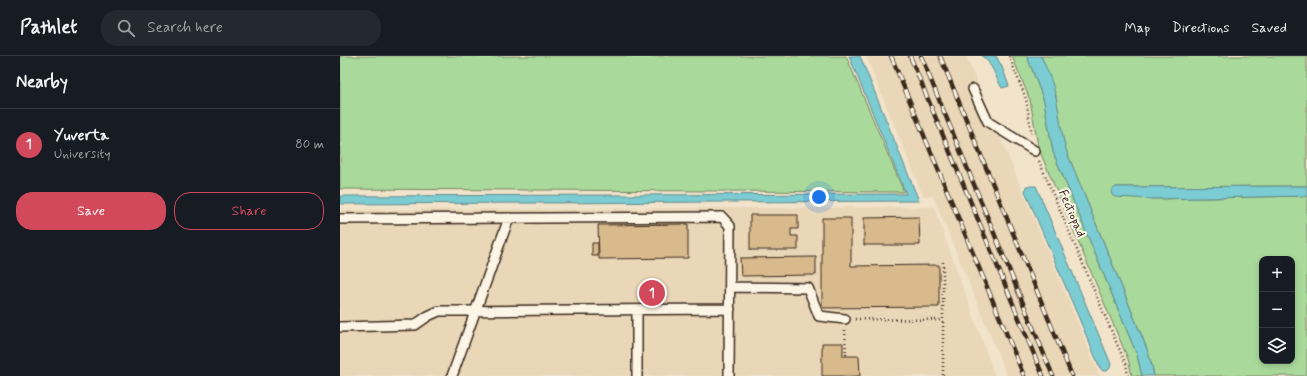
<!DOCTYPE html>
<meta charset="utf-8">
<style>
:root{--surface:#171b24;--page:#242831;--text:#f1f3f6;--muted:#9ea1a6;--line:#363941;--accent:#d1495b}
body{margin:0;font-family:Mynerve,sans-serif;background:var(--page);color:var(--text)}
.controls{position:absolute;right:12px;bottom:12px;display:grid;overflow:hidden;border-radius:8px;box-shadow:0 2px 6px #0003}
.controls button{width:36px;height:36px;display:grid;place-items:center;padding:0;border:0;border-bottom:1px solid var(--line);background:var(--surface);color:var(--text);font:20px sans-serif}
.you{position:absolute;left:479px;top:141px;width:14px;height:14px;margin:-10px;border:3px solid #fff;border-radius:50%;background:#1a73e8;box-shadow:0 0 0 6px #1a73e833}
.badge{display:grid;place-items:center;width:26px;height:26px;border-radius:50%;background:var(--accent);color:#fff;font-size:13px;font-weight:700}
.pin{position:absolute;translate:-50% -50%;border:2px solid #fff;box-shadow:0 1px 4px #0006}
.list{margin:0;padding:0;list-style:none}
h2{display:flex;justify-content:space-between;align-items:center;height:52px;margin:0;padding:0 16px;font-size:17px}
h2 small{font-size:13px;font-weight:400;color:var(--muted)}
.list li{display:grid;grid-template-columns:26px 1fr auto;gap:12px;align-items:center;box-sizing:border-box;height:72px;padding:0 16px;border-top:1px solid var(--line)}
.list b{display:block;font-size:15px;white-space:nowrap}
.list p{margin:0;font-size:13px;white-space:nowrap;color:var(--muted)}
.list em{font-size:13px;font-style:normal;color:var(--muted)}
.actions{display:flex;gap:8px;padding:12px 16px}
.actions a{flex:1;padding:9px 0;border:1px solid var(--accent);border-radius:16px;text-align:center;font-size:14px;color:var(--accent)}
.actions .main{background:var(--accent);color:#fff}
.icon{flex:none;width:22px;height:22px;fill:none;stroke:currentColor;stroke-width:2;stroke-linecap:round;stroke-linejoin:round}
.map{position:relative;flex:none;width:967px;height:320px;overflow:hidden}
header{display:flex;align-items:center;gap:24px;box-sizing:border-box;height:56px;padding:0 20px;background:var(--surface);border-bottom:1px solid var(--line)}
header strong{font-size:19px}
nav{display:flex;gap:22px;margin-inline-start:auto;font-size:14px}
.search{width:280px;height:36px;background:var(--page);display:flex;align-items:center;gap:10px;box-sizing:border-box;padding:0 14px;border-radius:16px;color:var(--muted);font-size:15px}
main{display:flex}
aside{flex:1;background:var(--surface)}
.map>svg:first-child{display:block}
.built{fill:#ead7b8}
.green{fill:#a9da9b;stroke:#72825c;fill-rule:evenodd}
.water{fill:#7bccd3;stroke:#618b8b}
.building{fill:#d9ba8d;stroke:#3b2a1e}
.lines{fill:none;stroke-linecap:round;stroke-linejoin:round}
.service-casing{stroke:#3b2a1e;stroke-width:12}
.path{stroke:#3b2a1e;stroke-width:2.5;stroke-dasharray:1 3;stroke-linecap:butt}
.service{stroke:#fcf5e5;stroke-width:9}
.rail-casing{stroke:#3b2a1e;stroke-width:4.5}
.rail{stroke:#fcf5e5;stroke-width:3;stroke-dasharray:9;stroke-linecap:butt}
.labels{text-anchor:middle;stroke-width:4;stroke-linejoin:round;paint-order:stroke}
.street-label{font-size:13px;fill:#3b2a1e;stroke:#fcf5e5}
</style>
<header>
<strong>Pathlet</strong>
<div class="search"><svg class="icon" aria-label="search" viewBox="0 0 24 24"><circle cx="10" cy="10" r="6"/><path d="M15 15l6 6"/></svg>Search here</div>
<nav><a>Map</a><a>Directions</a><a>Saved</a></nav>
</header>
<main>
<aside>
<h2>Nearby<small></small></h2>
<ul class="list">
<li><span class="badge">1</span><div><b>Yuverta</b><p>University</p></div><em>80 m</em></li>
</ul>
<div class="actions"><a class="main">Save</a><a>Share</a></div>
</aside>
<div class="map">
<svg width="967" height="320" viewBox="0 0 967 320">
<rect width="100%" height="100%" fill="#f2e3cb"/>
<filter id="ink" filterUnits="userSpaceOnUse"><feTurbulence type="fractalNoise" baseFrequency=".025" numOctaves="2"/><feDisplacementMap in="SourceGraphic" scale="8" xChannelSelector="R" yChannelSelector="G"/><feConvolveMatrix kernelMatrix="1 2 1 2 8 2 1 2 1" color-interpolation-filters="sRGB"/></filter>
<g filter="url(#ink)">
<path class="built" d="M 526,0 L 626,0 L 760,320 L 667,320 L 593,140 L 583,140 Z
M 594,151 L 655,320 L 0,320 L 0,154 Z"/>
<path class="green" d="M 0,0 L 506,0 L 564,136 L 0,133 Z
M 672,0 L 687,0 L 704,45 L 713,96 L 797,299 L 802,320 L 792,320 L 788,303 L 703,103 L 698,90 L 690,44 Z
M 701,0 L 967,0 L 967,130 L 776,131 L 812,143 L 967,140 L 967,320 L 814,320 L 812,310 L 807,293 L 726,94 L 721,75 L 716,40 ZM 922,203 L 952,203 L 952,305 L 922,305 Z"/>
<path class="water" d="M 509,0 L 520,0 L 579,145 L 0,148 L 0,140 L 566,138 Z
M 642,0 L 656,0 L 662,11 L 669,30 L 662,32 C 655,21 653,8 642,0 Z
M 687,0 L 701,0 C 707,13 713,27 716,41 C 720,59 721,76 726,94 L 807,293 L 812,310 L 814,320 L 802,320 L 797,299 L 713,96 L 704,45 Z
M 686,130 L 696,130 L 771,308 L 770,312 L 767,315 L 763,315 L 760,312 L 685,135 Z
M 967,130 L 967,140 L 812,143 L 775,141 L 773,140 L 771,136 L 773,133 L 776,131 Z"/>
<path class="building" d="M 410,159 L 458,159 L 458,173 L 451,173 L 451,180 L 458,180 L 458,194 L 410,194 Z
M 579,161 L 580,189 L 524,189 L 524,162 Z
M 482,162 L 511,162 L 511,210 L 599,209 L 599,251 L 482,252 Z
M 348,168 L 348,202 L 259,203 L 258,169 Z
M 252,187 L 258,187 L 258,200 L 252,200 Z
M 476,201 L 476,219 L 401,220 L 400,202 Z
M 482,287 L 503,287 L 503,300 L 519,300 L 520,320 L 482,320 Z"/>
<g class="lines">
<g class="service-casing">
<path id="service" d="M 633,33 L 648,66 L 695,95
M 0,163 L 382,161 L 390,170 L 389,320
M 390,231 L 468,232 L 479,260 L 505,263
M 297,254 L 297,320
M 0,271 L 75,269 L 88,260 L 99,255 L 390,253
M 112,320 L 169,162"/>
</g>
<path class="path" d="M 669,0 L 686,43 L 692,79
M 699,105 L 777,288 L 786,308 L 788,320
M 603,206 L 603,320
M 515,263 L 603,264
M 505,274 L 506,300"/>
<use href="#service" class="service"/>
<g class="rail-casing">
<path id="rail" d="M 551,0 L 684,320
M 570,0 L 703,320
M 581,0 L 713,320
M 600,0 L 732,320"/>
</g>
<use href="#rail" class="rail"/>
</g>
</g>
<g class="labels">
<g class="street-label">
<text transform="translate(733 157) rotate(67)" y="5">Fectiopad</text>
</g>
</g>
</svg>
<div class="controls">
<button>+</button>
<button>−</button>
<button><svg class="icon" aria-label="layers" viewBox="0 0 24 24"><path d="M12 4l9 5-9 5-9-5zM3 14l9 5 9-5"/></svg></button>
</div>
<div class="you"></div>
<div class="pin badge" style="left:312px;top:237px">1</div>
</div>
</main>
